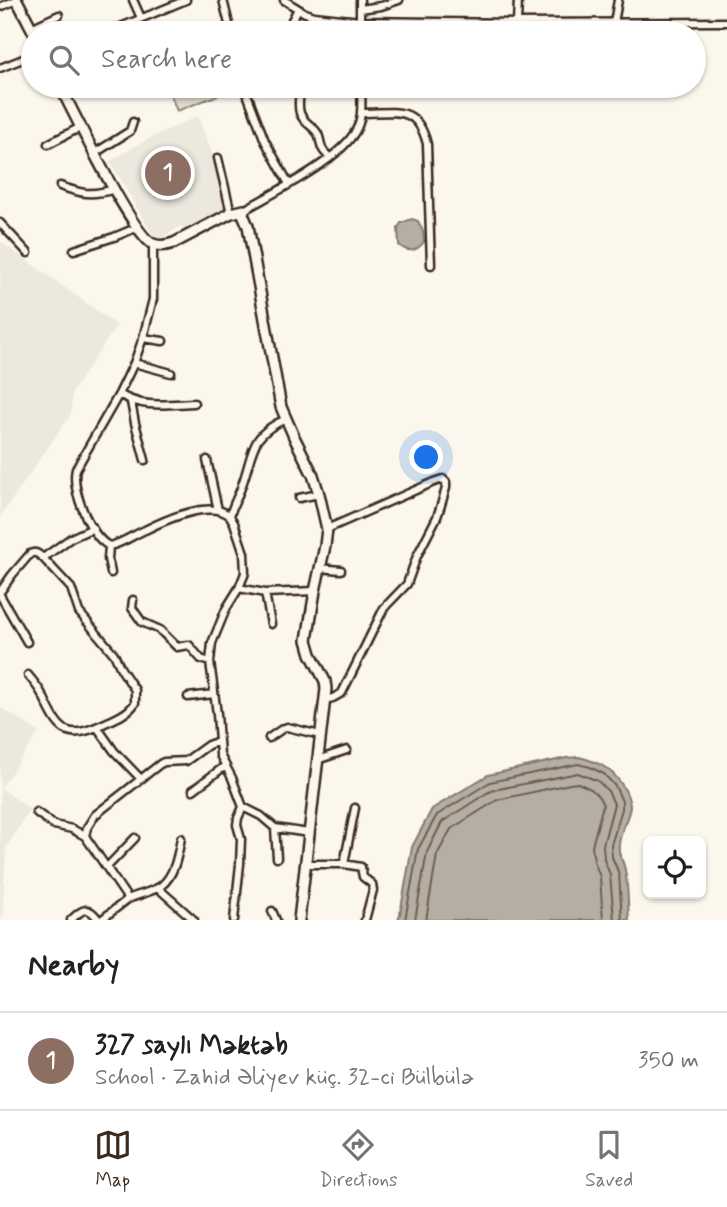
<!DOCTYPE html>
<meta charset="utf-8">
<style>
:root{--surface:#fff;--page:#f2f2f2;--text:#202124;--muted:#757577;--line:#e0e0e0;--accent:#3b2a1e}
body{margin:0;font-family:Mynerve,sans-serif;background:var(--page);color:var(--text)}
.controls{position:absolute;right:21px;bottom:21px;display:grid;overflow:hidden;border-radius:10px;box-shadow:0 2px 5px #0004}
.controls button{width:63px;height:63px;display:grid;place-items:center;padding:0;border:0;border-bottom:2px solid var(--line);background:var(--surface);color:var(--text);font:35px sans-serif}
.you{position:absolute;left:427px;top:458px;width:24px;height:24px;margin:-18px;border:5px solid #fff;border-radius:50%;background:#1a73e8;box-shadow:0 0 0 10px #1a73e833}
.badge{display:grid;place-items:center;width:46px;height:46px;border-radius:50%;background:var(--accent);color:#fff;font-size:23px;font-weight:700}
.pin{position:absolute;translate:-50% -50%;border:4px solid #fff;box-shadow:0 2px 7px #0006}
.list{margin:0;padding:0;list-style:none}
h2{display:flex;justify-content:space-between;align-items:center;height:91px;margin:0;padding:0 28px;font-size:30px}
h2 small{font-size:23px;font-weight:400;color:var(--muted)}
.list li{display:grid;grid-template-columns:46px 1fr auto;gap:21px;align-items:center;box-sizing:border-box;height:98px;padding:0 28px;border-top:2px solid var(--line)}
.list b{display:block;font-size:26px;white-space:nowrap}
.list p{margin:0;font-size:23px;white-space:nowrap;color:var(--muted)}
.list em{font-size:23px;font-style:normal;color:var(--muted)}
.icon{flex:none;width:38px;height:38px;fill:none;stroke:currentColor;stroke-width:2;stroke-linecap:round;stroke-linejoin:round}
.map{position:relative;flex:none;width:727px;height:920px;overflow:hidden}
.search{position:absolute;background:var(--surface);box-shadow:0 2px 5px #0004;left:21px;right:21px;top:21px;height:77px;display:flex;align-items:center;gap:18px;box-sizing:border-box;padding:0 24px;border-radius:38px;color:var(--muted);font-size:26px}
.sheet{height:189px;background:var(--surface)}
nav{display:flex;justify-content:space-around;align-items:center;box-sizing:border-box;height:98px;border-top:2px solid var(--line);background:var(--surface);font-size:19px;color:var(--muted)}
nav a{display:grid;justify-items:center;gap:4px}
nav .on{color:var(--accent)}
.map>svg:first-child{display:block}
.built{fill:#ede8dd}
.green{fill:#dfd9ce;stroke:#8d8276;stroke-width:2}
.water{fill:#b6aea2;stroke:#85796d;stroke-width:2}
.lines{fill:none;stroke-linecap:round;stroke-linejoin:round}
.shore{stroke:#6c5f53;stroke-width:2}
.street-casing{stroke:#3b2a1e;stroke-width:11}
.secondary-casing{stroke:#3b2a1e;stroke-width:14}
.street{stroke:#fbf7ec;stroke-width:6}
.secondary{stroke:#fbf7ec;stroke-width:9}
</style>
<div class="map">
<svg width="727" height="920" viewBox="0 0 727 920">
<rect width="100%" height="100%" fill="#fbf7ec"/>
<filter id="ink" filterUnits="userSpaceOnUse"><feTurbulence type="fractalNoise" baseFrequency=".0143" numOctaves="2"/><feDisplacementMap in="SourceGraphic" scale="14" xChannelSelector="R" yChannelSelector="G"/><feConvolveMatrix kernelMatrix="1 2 1 2 8 2 1 2 1" color-interpolation-filters="sRGB"/></filter>
<g filter="url(#ink)">
<path class="built" d="M 198,116 L 224,184 L 228,207 L 185,232 L 181,226 L 163,237 L 156,238 L 152,234 L 110,161 L 150,138 Z
M 0,241 L 117,325 L 72,392 L 71,414 L 0,517 Z
M 0,707 L 39,732 L 1,788 L 30,809 L 6,848 L 2,920 L 0,920 Z"/>
<path class="green" d="M 167,86 L 238,86 L 239,87 L 177,111 Z"/>
<path class="water" d="M 412,219 L 418,221 L 423,231 L 424,242 C 416,252 408,253 399,245 L 398,228 L 401,223 Z
M 579,757 C 600,762 616,771 626,792 C 628,797 630,801 630,807 C 628,820 620,831 619,844 C 617,855 624,861 625,870 C 628,886 628,904 629,920 L 398,920 L 400,914 L 412,847 L 432,809 L 488,775 L 566,758 Z"/>
<g class="lines">
<path class="shore" d="M 405,920 L 418,849 L 437,815 L 490,782 L 578,764 L 590,767 L 604,774 L 615,786 L 622,801 L 622,809 L 611,845 L 612,857 L 619,874 L 622,920
M 415,920 L 427,852 L 442,822 L 487,793 L 494,790 L 578,773 L 598,781 L 608,791 L 614,804 L 603,845 L 604,859 L 610,875 L 614,920
M 426,920 L 437,855 L 451,829 L 497,800 L 570,784 L 578,783 L 591,789 L 599,797 L 603,805 L 592,846 L 594,861 L 600,877 L 603,920"/>
<g class="street-casing">
<path id="street" d="M 133,0 L 141,18
M 223,0 L 229,24 L 229,33
M 284,0 L 305,13 L 314,16 L 360,21 L 517,23 L 727,22
M 360,0 L 360,33
M 0,7 L 16,0
M 360,9 L 381,6 L 399,0
M 517,23 L 518,0
M 614,23 L 618,0
M 31,28 L 59,15
M 106,33 L 186,0
M 291,33 L 292,20 L 298,9
M 0,68 L 33,55
M 244,86 L 265,141 L 289,184
M 299,86 C 301,95 297,104 300,113 C 304,124 313,125 318,134 C 323,147 318,146 330,158
M 411,90 L 415,86
M 361,113 C 395,113 417,104 427,144 L 431,265
M 48,144 L 81,127
M 95,153 L 130,131 L 133,122
M 218,158 L 231,213
M 60,186 C 82,194 91,196 115,189
M 244,210 C 273,193 350,156 359,123 C 363,112 361,98 361,86
M 0,223 L 28,253
M 153,244 L 153,299 L 143,338 L 134,363 L 119,394 L 76,469 C 71,490 90,536 109,546 C 122,544 133,535 145,530 C 165,520 211,499 230,516
M 74,250 L 114,237 L 138,227
M 143,338 L 163,341
M 134,363 L 171,373
M 119,394 C 143,409 167,404 194,403
M 131,402 L 135,423 L 145,460
M 286,419 C 249,435 254,452 242,485 C 239,495 233,504 230,516 L 234,523 L 244,553 L 245,573 L 239,588 L 226,609 L 212,643 L 210,662 L 217,714 L 220,755 L 232,778 L 243,807 L 261,816 L 275,828 L 309,833
M 207,460 L 218,510
M 299,498 L 319,494
M 109,546 L 108,559 L 111,573
M 319,568 L 341,570
M 239,588 L 265,593 L 315,591
M 0,592 L 12,575 L 30,554 C 36,551 38,554 43,558 L 71,538 L 93,528
M 265,593 L 271,624
M 0,595 L 27,642
M 133,600 L 132,608 L 142,622 L 160,630 L 177,647 L 189,645 L 201,659 L 210,662
M 28,675 C 34,682 40,690 44,698 C 59,730 66,742 103,724 C 114,719 128,714 135,703 L 135,690 L 121,669 L 114,654 L 79,612 L 71,588 L 43,558
M 188,697 L 214,694
M 324,700 L 333,698 L 342,693 L 384,608 L 407,584 L 417,556 L 437,517 L 441,505 L 446,488 L 446,482 L 443,479 L 434,482 L 327,529
M 97,727 L 114,751 L 141,779
M 269,738 L 282,729 L 287,727 L 320,735
M 317,760 L 347,750
M 193,790 L 225,766
M 36,812 L 54,825 L 72,829 L 85,836
M 275,828 L 277,858
M 307,864 L 344,864 L 361,867 L 363,877 L 372,884 L 373,890 L 365,920
M 344,864 L 355,808
M 107,867 L 135,838
M 158,888 L 194,920
M 128,899 C 139,894 152,892 161,886 C 175,875 178,854 181,838
M 272,911 L 276,920
M 71,920 C 84,908 87,905 99,920
M 101,920 L 128,899 L 85,836 L 87,828 L 95,815 L 160,764 L 164,762 L 186,761 L 208,745 L 219,741
M 234,920 L 240,864 L 241,839 L 237,825 L 238,818 L 243,807"/>
</g>
<g class="secondary-casing">
<path id="secondary" d="M 17,0 L 34,33
M 60,86 C 72,110 134,237 153,244 C 160,247 168,245 174,243 L 231,213 L 244,210 L 243,214 L 248,226 L 281,407 L 295,439 L 313,475 L 319,494 L 327,529 L 325,546 L 315,591 L 307,640 L 311,654 L 325,681 L 326,689 L 299,920"/>
</g>
<use href="#street" class="street"/>
<use href="#secondary" class="secondary"/>
</g>
</g>
</svg>
<div class="controls">
<button><svg class="icon" aria-label="locate" viewBox="0 0 24 24"><circle cx="12" cy="12" r="6"/><path d="M12 2v4M12 18v4M2 12h4M18 12h4"/></svg></button>
</div>
<div class="you"></div>
<div class="pin badge" style="left:168px;top:173px;background:#8d6e63">1</div>
<div class="search"><svg class="icon" aria-label="search" viewBox="0 0 24 24"><circle cx="10" cy="10" r="6"/><path d="M15 15l6 6"/></svg>Search here</div>
</div>
<section class="sheet">
<h2>Nearby<small></small></h2>
<ul class="list">
<li><span class="badge" style="background:#8d6e63">1</span><div><b>327 saylı Məktəb</b><p>School · Zahid Əliyev küç. 32-ci Bülbülə</p></div><em>350 m</em></li>
</ul>
</section>
<nav>
<a class="on"><svg class="icon" aria-label="map" viewBox="0 0 24 24"><path d="M3 6l6-2 6 2 6-2v14l-6 2-6-2-6 2zM9 4v14M15 6v14"/></svg>Map</a>
<a><svg class="icon" aria-label="directions" viewBox="0 0 24 24"><path d="M12 3l9 9-9 9-9-9zM9 14v-3h6M13 9l2 2-2 2"/></svg>Directions</a>
<a><svg class="icon" aria-label="saved" viewBox="0 0 24 24"><path d="M7 4h10v16l-5-4-5 4z"/></svg>Saved</a>
</nav>
